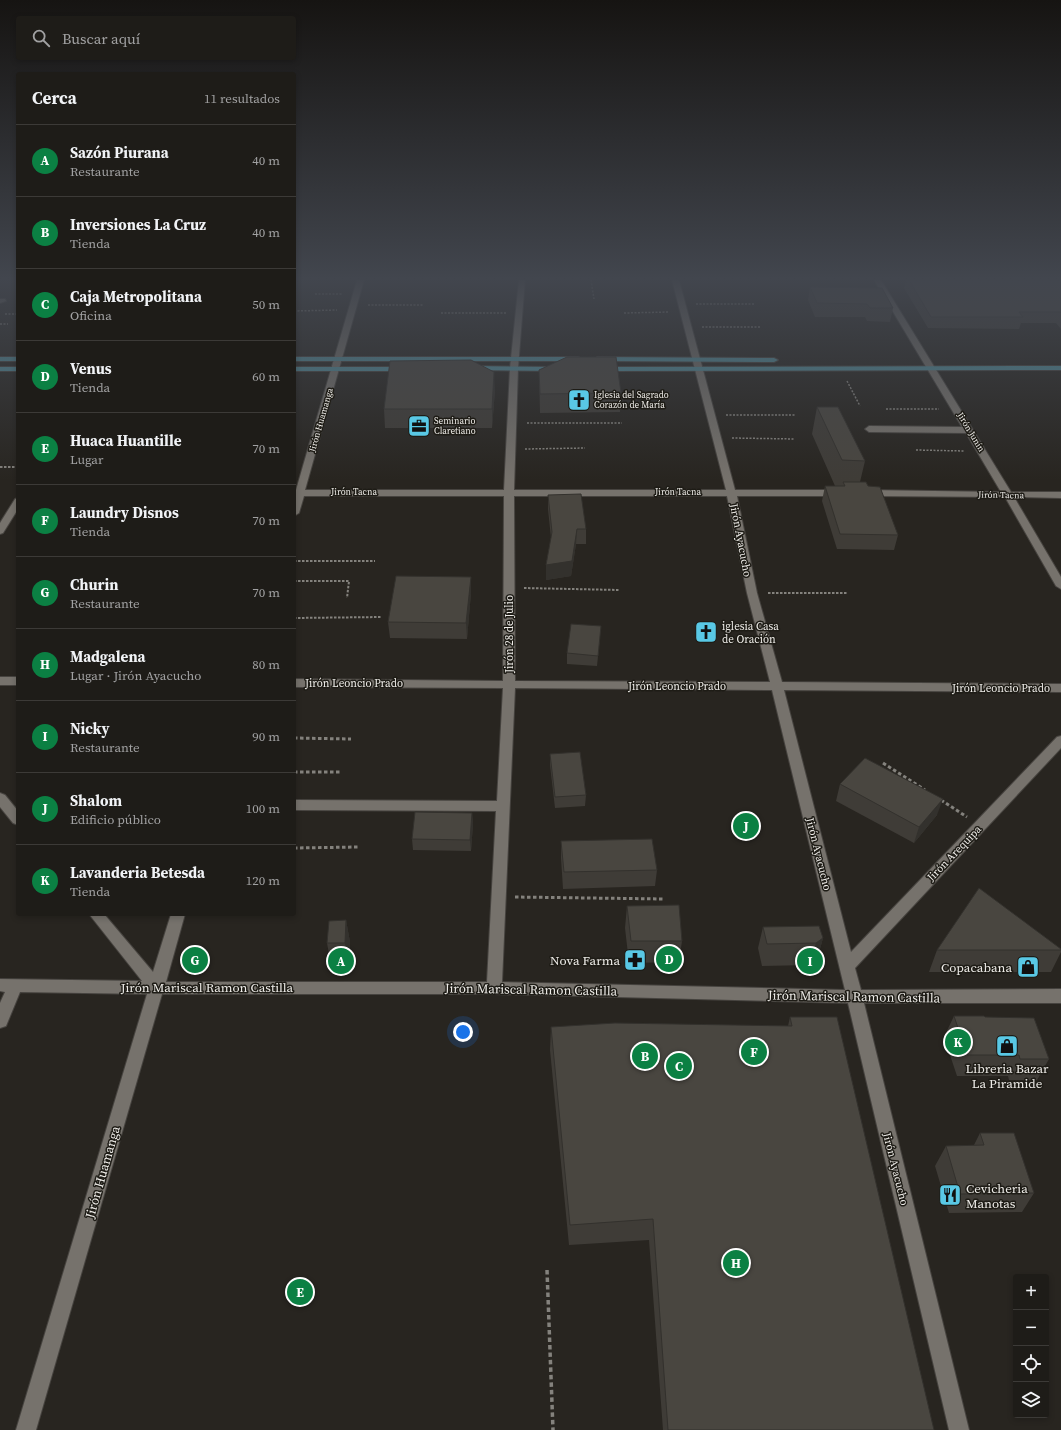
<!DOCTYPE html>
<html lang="es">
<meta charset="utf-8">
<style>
:root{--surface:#1e1c18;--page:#2b2925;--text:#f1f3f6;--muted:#a1a1a2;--line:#3c3a37;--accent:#0b8043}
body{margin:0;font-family:"Source Serif 4",serif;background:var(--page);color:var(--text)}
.controls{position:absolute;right:12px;bottom:12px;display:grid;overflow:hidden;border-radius:4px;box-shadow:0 2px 6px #0003}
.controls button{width:36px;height:36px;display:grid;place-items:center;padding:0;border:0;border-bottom:1px solid var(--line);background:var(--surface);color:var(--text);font:20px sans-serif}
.you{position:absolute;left:463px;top:1032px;width:14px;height:14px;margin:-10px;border:3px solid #fff;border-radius:50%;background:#1a73e8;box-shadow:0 0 0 6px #1a73e833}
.badge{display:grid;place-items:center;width:26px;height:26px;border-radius:50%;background:var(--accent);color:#fff;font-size:13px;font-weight:700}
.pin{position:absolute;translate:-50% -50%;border:2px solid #fff;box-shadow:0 1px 4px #0006}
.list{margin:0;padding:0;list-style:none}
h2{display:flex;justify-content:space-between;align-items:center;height:52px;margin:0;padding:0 16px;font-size:17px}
h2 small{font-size:13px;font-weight:400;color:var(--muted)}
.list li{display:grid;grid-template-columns:26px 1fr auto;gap:12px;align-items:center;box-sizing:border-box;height:72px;padding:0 16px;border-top:1px solid var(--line)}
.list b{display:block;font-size:15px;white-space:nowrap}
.list p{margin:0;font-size:13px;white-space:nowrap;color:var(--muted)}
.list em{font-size:13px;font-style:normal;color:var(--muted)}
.icon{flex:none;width:22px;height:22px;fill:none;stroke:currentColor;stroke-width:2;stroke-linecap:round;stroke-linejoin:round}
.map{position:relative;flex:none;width:1061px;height:1430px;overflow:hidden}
.search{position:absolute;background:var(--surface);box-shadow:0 2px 6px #0003;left:16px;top:16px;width:280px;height:44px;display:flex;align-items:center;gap:10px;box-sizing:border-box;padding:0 14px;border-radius:4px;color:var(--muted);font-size:15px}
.panel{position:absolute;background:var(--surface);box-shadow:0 2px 6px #0003;left:16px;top:72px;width:280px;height:844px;border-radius:4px}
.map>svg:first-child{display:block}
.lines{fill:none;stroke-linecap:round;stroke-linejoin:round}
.minor-casing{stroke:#46433f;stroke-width:2}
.major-casing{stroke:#46433f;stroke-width:2}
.path-far3{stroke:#84827d;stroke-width:1.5;stroke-dasharray:2 1.5;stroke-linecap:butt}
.path-far2{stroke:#84827d;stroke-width:2;stroke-dasharray:2.5 1.5;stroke-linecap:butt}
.path-far1{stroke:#84827d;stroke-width:3;stroke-dasharray:3.5 2.5;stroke-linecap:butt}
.path{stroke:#84827d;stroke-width:3.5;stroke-dasharray:4.5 3;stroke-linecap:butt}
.minor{fill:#76726c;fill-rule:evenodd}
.major{fill:#53909d;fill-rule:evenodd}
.wall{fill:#3f3c37}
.shaded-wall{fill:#33312d}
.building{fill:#494640;stroke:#33312d}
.labels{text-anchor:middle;stroke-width:3;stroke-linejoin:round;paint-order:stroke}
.far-poi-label{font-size:9px;fill:#eeece8;stroke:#1e1c16;text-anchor:start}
.far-street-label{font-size:9px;fill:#eeece8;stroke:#1e1c16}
.street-label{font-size:11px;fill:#eeece8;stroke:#1e1c16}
.poi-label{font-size:11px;fill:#eeece8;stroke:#1e1c16;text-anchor:start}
.near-poi-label{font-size:13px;fill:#eeece8;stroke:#1e1c16;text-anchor:end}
.near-street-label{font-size:13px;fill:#eeece8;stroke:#1e1c16}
</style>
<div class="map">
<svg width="1061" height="1430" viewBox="0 0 1061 1430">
<rect width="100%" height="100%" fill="#282520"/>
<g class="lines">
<g class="minor-casing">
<path id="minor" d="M 357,280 L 364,280 L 305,490 L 504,490 L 510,368 L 519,280 L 525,280 L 518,368 L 514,490 L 726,490 L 672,280 L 679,280 L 735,490 L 839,490 L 844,493 L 839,496 L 737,496 L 757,593 L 782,682 L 1061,684 L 1061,692 L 784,690 L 851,952 L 1057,737 L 1061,736 L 1061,748 L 855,968 L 861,990 L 1061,989 L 1061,1003 L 864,1003 L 969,1430 L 949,1430 L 848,1003 L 494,994 L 162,994 L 36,1430 L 16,1430 L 147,994 L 20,992 L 6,1026 L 0,1028 L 0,1003 L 5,992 L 0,991 L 0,979 L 142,981 L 89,914 L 104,914 L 153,972 L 171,914 L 185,914 L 166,982 L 487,982 L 496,811 L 294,810 L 294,800 L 497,801 L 503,688 L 294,687 L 294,679 L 503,681 L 504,496 L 304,496 L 299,513 L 294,516 L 294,490 L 296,490 ZM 514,496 L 727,496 L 747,593 L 770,682 L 515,681 ZM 515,688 L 772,690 L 845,990 L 502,982 Z
M 874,280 L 881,280 L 1011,492 L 1061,492 L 1061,498 L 1014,497 L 1061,577 L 1061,589 L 1056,586 L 1005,497 L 867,496 L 862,493 L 867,490 L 1001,492 L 966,433 L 869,432 L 865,429 L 869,426 L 962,427 Z
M 0,299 L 5,299 L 6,301 L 0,303 Z
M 18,498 L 18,509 L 3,533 L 0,534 L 0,523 L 15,499 Z
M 0,677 L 18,677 L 18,685 L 0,685 Z
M 0,793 L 5,795 L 18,811 L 18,825 L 13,823 L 0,807 Z"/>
</g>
<g class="major-casing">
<path id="major" d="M 0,357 L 18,357 L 18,361 L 0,361 Z
M 294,357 L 578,357 L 582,359 L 578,361 L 294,361 Z
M 597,357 L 774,358 L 778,360 L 774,362 L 600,361 L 597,361 Z
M 469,366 L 558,367 L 562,369 L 558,371 L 472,370 L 468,368 Z
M 1061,366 L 1061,370 L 602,371 L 598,369 L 602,367 Z
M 0,367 L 18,367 L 18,371 L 0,371 Z
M 294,367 L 404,367 L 408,369 L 404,371 L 294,371 Z"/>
</g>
<path class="path-far3" d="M 591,280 L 594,299
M 315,294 L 343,294
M 696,304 L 754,304
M 368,305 L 424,305
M 294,311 L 337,310
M 441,313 L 506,313
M 624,313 L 669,312
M 5,314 L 18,314
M 0,324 L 8,324
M 702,327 L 760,327
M 847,381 L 860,406
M 886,409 L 939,409
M 726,415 L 796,415
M 527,423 L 622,423
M 732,438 L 795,439
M 525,449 L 585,448
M 916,450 L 964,451"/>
<path class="path-far2" d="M 0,467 L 18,467
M 294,561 L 375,561
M 294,581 L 349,581 L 347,598
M 524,588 L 620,590
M 768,593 L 848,593
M 294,618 L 382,617"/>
<path class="path-far1" d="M 294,738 L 351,739
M 883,763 L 925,790
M 294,772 L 342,772
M 941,800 L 967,817
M 294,848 L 358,847
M 515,897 L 664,899"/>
<path class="path" d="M 547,1270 L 553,1430"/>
<use href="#minor" class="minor"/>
<use href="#major" class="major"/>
</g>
<path class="wall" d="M 906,280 L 1061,280 L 1061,329 L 1056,323 L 1021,323 L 1019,329 L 928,328 L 904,288 Z
M 810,287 L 893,308 L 890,322 L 867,321 L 865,317 L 815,317 L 808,300 Z
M 539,370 L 621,393 L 620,412 L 540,413 Z
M 495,390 L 492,428 L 385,428 L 384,409 Z
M 817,407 L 865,461 L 860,482 L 868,486 L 898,535 L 894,550 L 837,549 L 822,501 L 825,486 L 835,486 L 812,434 Z
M 548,495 L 586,529 L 586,544 L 576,544 L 571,576 L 546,580 L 546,565 L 551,538 L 548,509 Z
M 471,593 L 467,639 L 390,638 L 388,622 Z
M 600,637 L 597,666 L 567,664 L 567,653 Z
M 550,754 L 586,795 L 585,806 L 555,808 L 550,765 Z
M 840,784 L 937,815 L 914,843 L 836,801 Z
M 472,813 L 473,824 L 471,851 L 413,850 L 412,839 Z
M 561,841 L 657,870 L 655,886 L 563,889 L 561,858 Z
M 627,906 L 682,941 L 679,962 L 629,963 L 625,928 Z
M 346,920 L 350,942 L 348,964 L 331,965 L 327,943 Z
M 763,927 L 823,938 L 817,960 L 810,965 L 762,966 L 758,948 Z
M 1061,949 L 1061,952 L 1051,972 L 929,972 L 937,950 Z
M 954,1016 L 985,1017 L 1049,1059 L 1037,1080 L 1009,1080 L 1008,1076 L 957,1076 L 944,1037 Z
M 790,1017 L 934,1430 L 663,1430 L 649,1240 L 569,1245 L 550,1050 L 551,1027 L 788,1026 Z
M 980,1133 L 1034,1193 L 1022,1212 L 949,1213 L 935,1166 L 946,1146 L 974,1145 Z"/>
<path class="shaded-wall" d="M 494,372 L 495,390 L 492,428 L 492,409 Z
M 577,529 L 576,544 L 571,576 L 546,580 L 546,565 Z
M 471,577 L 471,593 L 467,639 L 466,623 Z
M 943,799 L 937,815 L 914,843 L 919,827 Z
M 472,813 L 473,824 L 471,851 L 470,840 Z
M 346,920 L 350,942 L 348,964 L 345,943 Z
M 823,938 L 817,960 L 810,965 L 816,943 Z"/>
<path class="building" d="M 909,280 L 1061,280 L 1061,313 L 1060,312 L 1019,312 L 1023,317 L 931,317 Z
M 810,287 L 882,288 L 893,308 L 870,308 L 867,304 L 817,303 Z
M 567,357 L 616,357 L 621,393 L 540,394 L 539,370 Z
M 471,360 L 494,372 L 492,409 L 384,409 L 390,361 Z
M 817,407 L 838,407 L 865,461 L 842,460 Z
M 843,482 L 866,482 L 868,486 L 880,487 L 898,535 L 840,534 L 825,486 L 845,486 Z
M 581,494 L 586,529 L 577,529 L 572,561 L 546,565 L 552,532 L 548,495 Z
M 396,576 L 471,577 L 466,623 L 388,622 Z
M 571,624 L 601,626 L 598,656 L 567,653 Z
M 580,752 L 586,795 L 555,797 L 550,754 Z
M 865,758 L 943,799 L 919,827 L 840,784 Z
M 415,812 L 472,813 L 470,840 L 412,839 Z
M 652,839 L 657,870 L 564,872 L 561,841 Z
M 979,888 L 1061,949 L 1061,950 L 937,950 Z
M 679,905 L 682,941 L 631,941 L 627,906 Z
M 346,920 L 345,943 L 327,943 L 329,921 Z
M 819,926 L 823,938 L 816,943 L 767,944 L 763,927 Z
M 954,1016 L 984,1016 L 985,1017 L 1034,1018 L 1049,1059 L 1020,1059 L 1019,1055 L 967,1055 Z
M 790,1017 L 837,1017 L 934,1430 L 668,1430 L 653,1219 L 570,1225 L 551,1027 L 615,1023 L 792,1026 Z
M 980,1133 L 1014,1133 L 1034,1193 L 960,1194 L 946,1146 L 984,1145 Z"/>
<linearGradient id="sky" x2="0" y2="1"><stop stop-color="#161412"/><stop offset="0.58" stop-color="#42464e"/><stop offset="1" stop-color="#42464e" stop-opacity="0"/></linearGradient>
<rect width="1061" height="480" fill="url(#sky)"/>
<defs>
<g id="church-square" transform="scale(1.15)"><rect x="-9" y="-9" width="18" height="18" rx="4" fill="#59c8e5" stroke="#1e1c16"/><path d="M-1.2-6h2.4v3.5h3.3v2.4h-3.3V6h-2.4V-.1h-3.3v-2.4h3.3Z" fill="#111"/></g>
<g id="office-square" transform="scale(1.15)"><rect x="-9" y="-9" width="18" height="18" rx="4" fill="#59c8e5" stroke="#1e1c16"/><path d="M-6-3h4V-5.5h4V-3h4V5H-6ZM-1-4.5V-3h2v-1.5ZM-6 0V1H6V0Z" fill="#111"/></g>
<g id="pharmacy-square" transform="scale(1.15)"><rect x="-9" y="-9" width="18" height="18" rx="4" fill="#59c8e5" stroke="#1e1c16"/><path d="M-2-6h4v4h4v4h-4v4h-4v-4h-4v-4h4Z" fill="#111"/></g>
<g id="shop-square" transform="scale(1.15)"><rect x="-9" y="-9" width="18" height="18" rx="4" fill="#59c8e5" stroke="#1e1c16"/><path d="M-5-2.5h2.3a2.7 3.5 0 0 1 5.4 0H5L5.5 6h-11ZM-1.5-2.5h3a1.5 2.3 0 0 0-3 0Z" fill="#111"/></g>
<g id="restaurant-square" transform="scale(1.15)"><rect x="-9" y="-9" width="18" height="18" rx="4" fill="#59c8e5" stroke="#1e1c16"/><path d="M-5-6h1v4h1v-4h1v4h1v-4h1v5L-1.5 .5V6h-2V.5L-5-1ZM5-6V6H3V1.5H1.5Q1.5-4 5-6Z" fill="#111"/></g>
</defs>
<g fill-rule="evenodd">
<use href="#church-square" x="579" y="400"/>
<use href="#office-square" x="419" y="426"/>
<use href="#church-square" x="706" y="632"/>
<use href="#pharmacy-square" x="635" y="960"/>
<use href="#shop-square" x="1028" y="967"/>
<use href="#shop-square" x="1007" y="1046"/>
<use href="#restaurant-square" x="950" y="1195"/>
</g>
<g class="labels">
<g class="far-poi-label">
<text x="594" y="398">Iglesia del Sagrado<tspan x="594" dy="10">Corazón de María</tspan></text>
<text x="434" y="424">Seminario<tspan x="434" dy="10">Claretiano</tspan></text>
</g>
<g class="far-street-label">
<text transform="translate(321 420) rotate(-74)" y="3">Jirón Huamanga</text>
<text transform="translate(971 432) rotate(59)" y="3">Jirón Junín</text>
<text x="354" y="495">Jirón Tacna</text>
<text x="678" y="495">Jirón Tacna</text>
<text transform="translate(1001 495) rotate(1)" y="3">Jirón Tacna</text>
</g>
<g class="street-label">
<text transform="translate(741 540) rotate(79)" y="4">Jirón Ayacucho</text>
<text transform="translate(509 634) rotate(-90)" y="4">Jirón 28 de Julio</text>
<text x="354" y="687">Jirón Leoncio Prado</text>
<text x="677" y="690">Jirón Leoncio Prado</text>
<text x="1001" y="692">Jirón Leoncio Prado</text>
<text transform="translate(954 853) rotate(-46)" y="4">Jirón Arequipa</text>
<text transform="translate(819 854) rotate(76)" y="4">Jirón Ayacucho</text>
<text transform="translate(896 1169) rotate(76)" y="4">Jirón Ayacucho</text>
</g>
<g class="poi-label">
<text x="722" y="630">iglesia Casa<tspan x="722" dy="13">de Oración</tspan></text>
</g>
<g class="near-poi-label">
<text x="620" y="965">Nova Farma</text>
<text x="1012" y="972">Copacabana</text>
<text x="1007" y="1073" text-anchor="middle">Libreria Bazar<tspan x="1007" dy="15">La Piramide</tspan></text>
<text x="966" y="1193" text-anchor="start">Cevicheria<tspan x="966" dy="15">Manotas</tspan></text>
</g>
<g class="near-street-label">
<text x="207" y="992">Jirón Mariscal Ramon Castilla</text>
<text transform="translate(531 989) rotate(1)" y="5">Jirón Mariscal Ramon Castilla</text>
<text transform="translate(854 996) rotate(1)" y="5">Jirón Mariscal Ramon Castilla</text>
<text transform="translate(102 1172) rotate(-74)" y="5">Jirón Huamanga</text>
</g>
</g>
</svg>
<div class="controls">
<button>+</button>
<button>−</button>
<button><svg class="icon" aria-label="locate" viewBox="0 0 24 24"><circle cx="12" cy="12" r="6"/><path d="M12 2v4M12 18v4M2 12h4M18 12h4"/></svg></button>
<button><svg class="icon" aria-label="layers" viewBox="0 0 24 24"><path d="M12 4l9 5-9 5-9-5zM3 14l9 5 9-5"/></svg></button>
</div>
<div class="you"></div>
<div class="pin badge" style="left:341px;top:961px">A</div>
<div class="pin badge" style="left:645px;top:1056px">B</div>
<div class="pin badge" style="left:679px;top:1066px">C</div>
<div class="pin badge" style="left:669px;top:959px">D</div>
<div class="pin badge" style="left:300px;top:1292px">E</div>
<div class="pin badge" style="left:754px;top:1052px">F</div>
<div class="pin badge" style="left:195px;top:960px">G</div>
<div class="pin badge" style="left:736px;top:1263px">H</div>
<div class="pin badge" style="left:810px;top:961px">I</div>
<div class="pin badge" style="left:746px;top:826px">J</div>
<div class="pin badge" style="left:958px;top:1042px">K</div>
<div class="search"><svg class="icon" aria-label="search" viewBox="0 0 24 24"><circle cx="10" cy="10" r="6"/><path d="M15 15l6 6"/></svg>Buscar aquí</div>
<section class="panel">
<h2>Cerca<small>11 resultados</small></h2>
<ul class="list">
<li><span class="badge">A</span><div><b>Sazón Piurana</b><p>Restaurante</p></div><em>40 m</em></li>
<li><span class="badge">B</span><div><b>Inversiones La Cruz</b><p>Tienda</p></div><em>40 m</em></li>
<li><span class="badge">C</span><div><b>Caja Metropolitana</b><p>Oficina</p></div><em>50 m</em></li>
<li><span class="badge">D</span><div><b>Venus</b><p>Tienda</p></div><em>60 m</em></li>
<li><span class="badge">E</span><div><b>Huaca Huantille</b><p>Lugar</p></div><em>70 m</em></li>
<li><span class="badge">F</span><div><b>Laundry Disnos</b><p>Tienda</p></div><em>70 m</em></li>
<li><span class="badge">G</span><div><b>Churin</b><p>Restaurante</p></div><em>70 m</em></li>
<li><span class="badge">H</span><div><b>Madgalena</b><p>Lugar · Jirón Ayacucho</p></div><em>80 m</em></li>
<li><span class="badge">I</span><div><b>Nicky</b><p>Restaurante</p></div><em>90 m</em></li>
<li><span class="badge">J</span><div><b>Shalom</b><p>Edificio público</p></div><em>100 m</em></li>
<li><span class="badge">K</span><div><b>Lavanderia Betesda</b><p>Tienda</p></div><em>120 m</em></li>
</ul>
</section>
</div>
